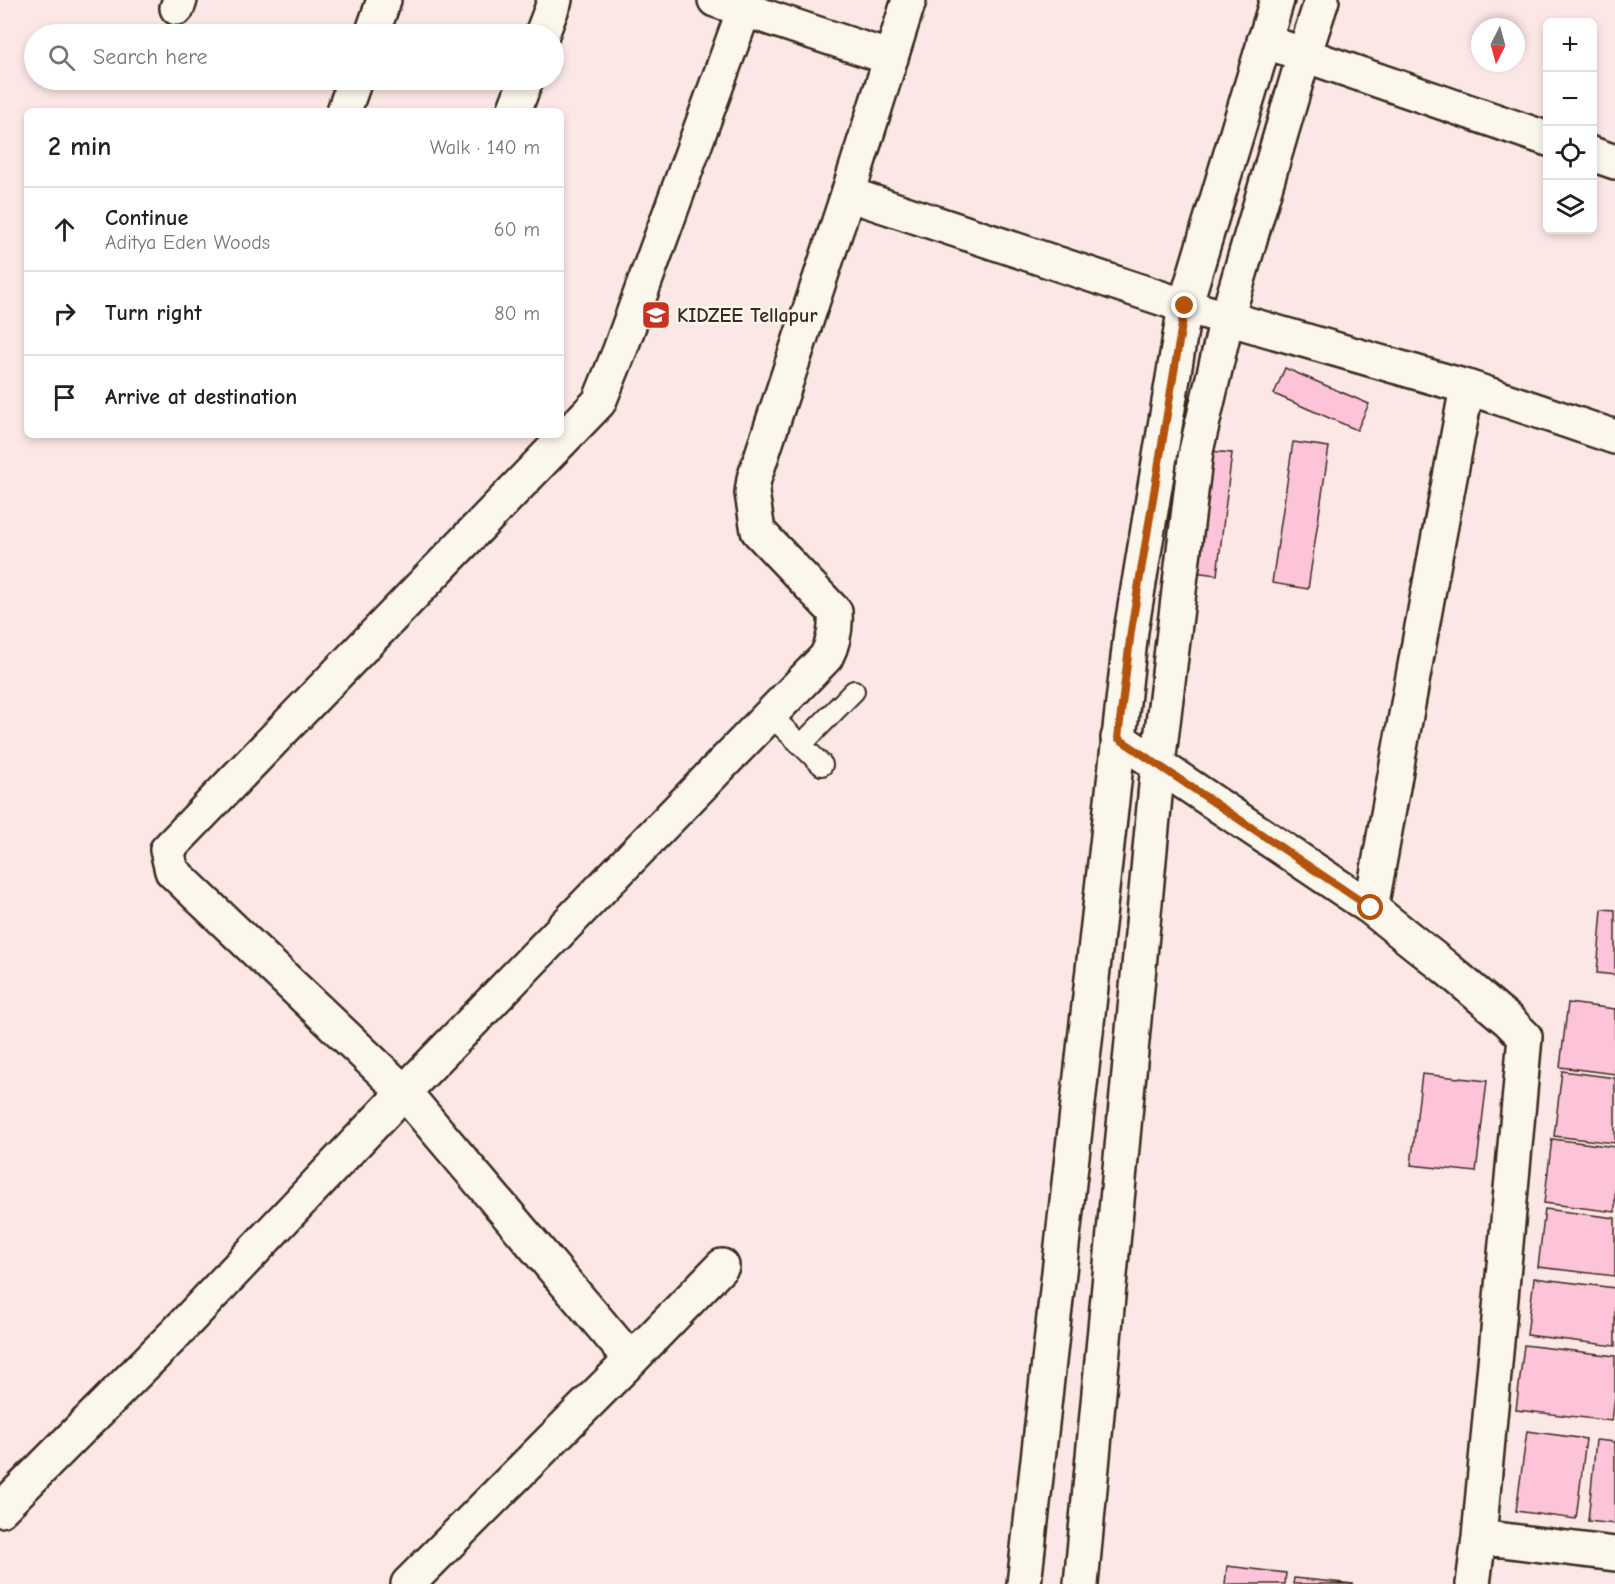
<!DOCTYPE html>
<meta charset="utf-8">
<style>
:root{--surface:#fff;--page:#f2f2f2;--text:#222;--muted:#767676;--line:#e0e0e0}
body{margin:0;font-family:"Comic Neue",sans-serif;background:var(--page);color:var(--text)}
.controls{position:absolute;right:18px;top:18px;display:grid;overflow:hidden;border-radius:9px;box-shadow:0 3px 9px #0003}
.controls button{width:54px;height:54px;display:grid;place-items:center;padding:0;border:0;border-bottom:2px solid var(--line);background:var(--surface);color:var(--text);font:30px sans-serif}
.compass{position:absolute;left:1471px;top:18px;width:54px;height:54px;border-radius:50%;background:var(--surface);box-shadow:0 3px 9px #0003;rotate:186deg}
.stop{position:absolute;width:18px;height:18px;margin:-14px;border:4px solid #b45309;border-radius:50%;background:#fff}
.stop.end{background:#b45309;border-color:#fff;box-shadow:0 2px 6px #0008}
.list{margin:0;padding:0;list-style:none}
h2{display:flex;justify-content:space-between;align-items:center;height:78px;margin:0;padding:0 24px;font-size:26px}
h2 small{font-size:20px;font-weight:400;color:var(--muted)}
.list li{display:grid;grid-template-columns:39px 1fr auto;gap:18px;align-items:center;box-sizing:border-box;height:84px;padding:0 24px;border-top:2px solid var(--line)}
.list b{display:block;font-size:22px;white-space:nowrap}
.list p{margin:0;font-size:20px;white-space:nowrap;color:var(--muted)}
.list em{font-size:20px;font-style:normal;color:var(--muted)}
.icon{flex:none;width:33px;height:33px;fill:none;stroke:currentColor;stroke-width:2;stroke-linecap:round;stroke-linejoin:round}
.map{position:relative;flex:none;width:1615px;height:1584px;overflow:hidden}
.search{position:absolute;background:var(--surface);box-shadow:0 3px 9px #0003;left:24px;top:24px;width:540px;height:66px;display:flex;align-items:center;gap:15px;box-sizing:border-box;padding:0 21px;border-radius:33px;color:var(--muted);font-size:22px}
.panel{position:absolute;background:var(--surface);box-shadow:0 3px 9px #0003;left:24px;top:108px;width:540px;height:330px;border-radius:9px}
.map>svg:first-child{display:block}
.building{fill:#fcc3d9;stroke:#3b2a1e;stroke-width:1.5}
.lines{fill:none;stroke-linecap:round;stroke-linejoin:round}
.service-casing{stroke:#3b2a1e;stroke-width:24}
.minor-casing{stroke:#3b2a1e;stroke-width:38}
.tertiary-casing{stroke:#3b2a1e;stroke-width:38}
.service{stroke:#fbf7ec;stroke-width:20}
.minor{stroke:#fbf7ec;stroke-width:33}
.tertiary{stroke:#fbf7ec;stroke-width:33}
.route{stroke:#b45309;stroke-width:8}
.labels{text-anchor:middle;stroke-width:5;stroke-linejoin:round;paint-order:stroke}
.poi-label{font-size:20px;font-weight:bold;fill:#3b2a1e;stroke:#fbf7ec;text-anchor:start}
</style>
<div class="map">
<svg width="1615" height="1584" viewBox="0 0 1615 1584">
<rect width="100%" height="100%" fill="#fbe7e6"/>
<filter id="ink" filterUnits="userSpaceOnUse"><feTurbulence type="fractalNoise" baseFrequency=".0167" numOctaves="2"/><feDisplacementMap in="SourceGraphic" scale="12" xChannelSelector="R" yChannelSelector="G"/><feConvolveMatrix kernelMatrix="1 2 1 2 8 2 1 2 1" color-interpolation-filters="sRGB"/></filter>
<g filter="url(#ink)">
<path class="building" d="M 1285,368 L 1369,404 L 1357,430 L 1274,394 Z
M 1293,442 L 1329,447 L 1308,589 L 1272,583 Z
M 1209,451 L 1232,453 L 1217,575 L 1194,572 Z
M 1602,909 L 1615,910 L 1615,975 L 1597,973 Z
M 1568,1003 L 1615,1009 L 1615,1074 L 1560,1067 Z
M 1562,1071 L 1615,1078 L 1615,1143 L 1554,1136 Z
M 1422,1074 L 1487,1081 L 1476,1172 L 1411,1165 Z
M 1552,1139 L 1615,1147 L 1615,1212 L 1544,1203 Z
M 1545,1209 L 1615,1218 L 1615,1276 L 1538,1267 Z
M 1534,1278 L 1615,1288 L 1615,1346 L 1527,1335 Z
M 1524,1345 L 1615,1356 L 1615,1397 L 1612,1421 L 1516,1410 Z
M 1527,1431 L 1586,1439 L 1576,1519 L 1516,1511 Z
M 1596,1440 L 1615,1442 L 1615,1524 L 1588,1521 Z
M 1227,1566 L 1286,1573 L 1285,1584 L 1225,1584 Z
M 1294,1578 L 1354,1584 L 1293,1584 Z"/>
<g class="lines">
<g class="service-casing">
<path id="service" d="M 770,715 L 822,765
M 801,745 L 854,691"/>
</g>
<g class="minor-casing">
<path id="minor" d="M 715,0 L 891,58
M 177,8 L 180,0
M 372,34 L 384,0
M 542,34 L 555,0
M 1264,41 L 1548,139
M 344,111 L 355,80
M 514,111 L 526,80
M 1592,154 L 1615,162
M 848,194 L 1185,306 L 1467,387 L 1615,437
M 1118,738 L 1371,908 L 1445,967 L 1509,1021 L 1525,1037 L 1479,1537 L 1473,1584
M 1371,908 L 1428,594 L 1467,387
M 631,1360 L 404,1092 L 172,871 L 167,850 L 599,402 L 620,350 L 744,10
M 0,1510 L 173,1336 L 404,1092 L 826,657 C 834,642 836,629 835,612 L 758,531 L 752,493 L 754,479 L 848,194 L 909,0
M 1479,1537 L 1615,1554
M 408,1584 L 631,1360 L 722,1266"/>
</g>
<g class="tertiary-casing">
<path id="tertiary" d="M 1024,1584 L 1131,631 L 1185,306 L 1277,0
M 1081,1584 L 1158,764 L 1196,451 L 1227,318 L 1304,55 L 1322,0"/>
</g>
<use href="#service" class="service"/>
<use href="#minor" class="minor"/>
<use href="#tertiary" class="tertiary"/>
</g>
</g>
<g class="lines" filter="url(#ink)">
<path class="route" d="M 1185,306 L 1131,631 L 1118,738 L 1371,908"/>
</g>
<defs>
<g id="school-square" transform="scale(1.5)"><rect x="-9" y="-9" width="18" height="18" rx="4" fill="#c8321e" stroke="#fbf7ec"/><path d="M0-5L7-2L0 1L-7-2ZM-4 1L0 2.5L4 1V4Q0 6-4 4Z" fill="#fff"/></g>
</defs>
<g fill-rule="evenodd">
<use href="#school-square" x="656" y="315"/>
</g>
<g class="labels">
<g class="poi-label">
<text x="677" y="322">KIDZEE Tellapur</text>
</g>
</g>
</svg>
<div class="controls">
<button>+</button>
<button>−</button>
<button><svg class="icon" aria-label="locate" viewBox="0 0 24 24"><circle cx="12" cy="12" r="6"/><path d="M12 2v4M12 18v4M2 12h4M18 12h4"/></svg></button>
<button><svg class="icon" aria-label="layers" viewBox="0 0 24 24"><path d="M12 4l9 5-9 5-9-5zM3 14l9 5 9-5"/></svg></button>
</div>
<svg class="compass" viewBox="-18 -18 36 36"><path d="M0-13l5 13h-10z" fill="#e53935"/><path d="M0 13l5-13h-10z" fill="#767676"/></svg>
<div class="stop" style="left:1371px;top:908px"></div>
<div class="stop end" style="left:1185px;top:306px"></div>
<div class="search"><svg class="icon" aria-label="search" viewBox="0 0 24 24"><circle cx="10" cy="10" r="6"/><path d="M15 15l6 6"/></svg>Search here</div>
<section class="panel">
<h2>2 min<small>Walk · 140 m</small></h2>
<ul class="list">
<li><svg class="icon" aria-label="ahead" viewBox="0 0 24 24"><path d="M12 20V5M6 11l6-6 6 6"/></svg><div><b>Continue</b><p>Aditya Eden Woods</p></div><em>60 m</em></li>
<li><svg class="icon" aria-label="right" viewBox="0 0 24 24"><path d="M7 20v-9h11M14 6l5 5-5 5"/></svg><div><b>Turn right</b></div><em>80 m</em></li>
<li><svg class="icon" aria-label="arrive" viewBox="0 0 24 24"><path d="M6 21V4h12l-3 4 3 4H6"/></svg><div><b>Arrive at destination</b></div></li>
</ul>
</section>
</div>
